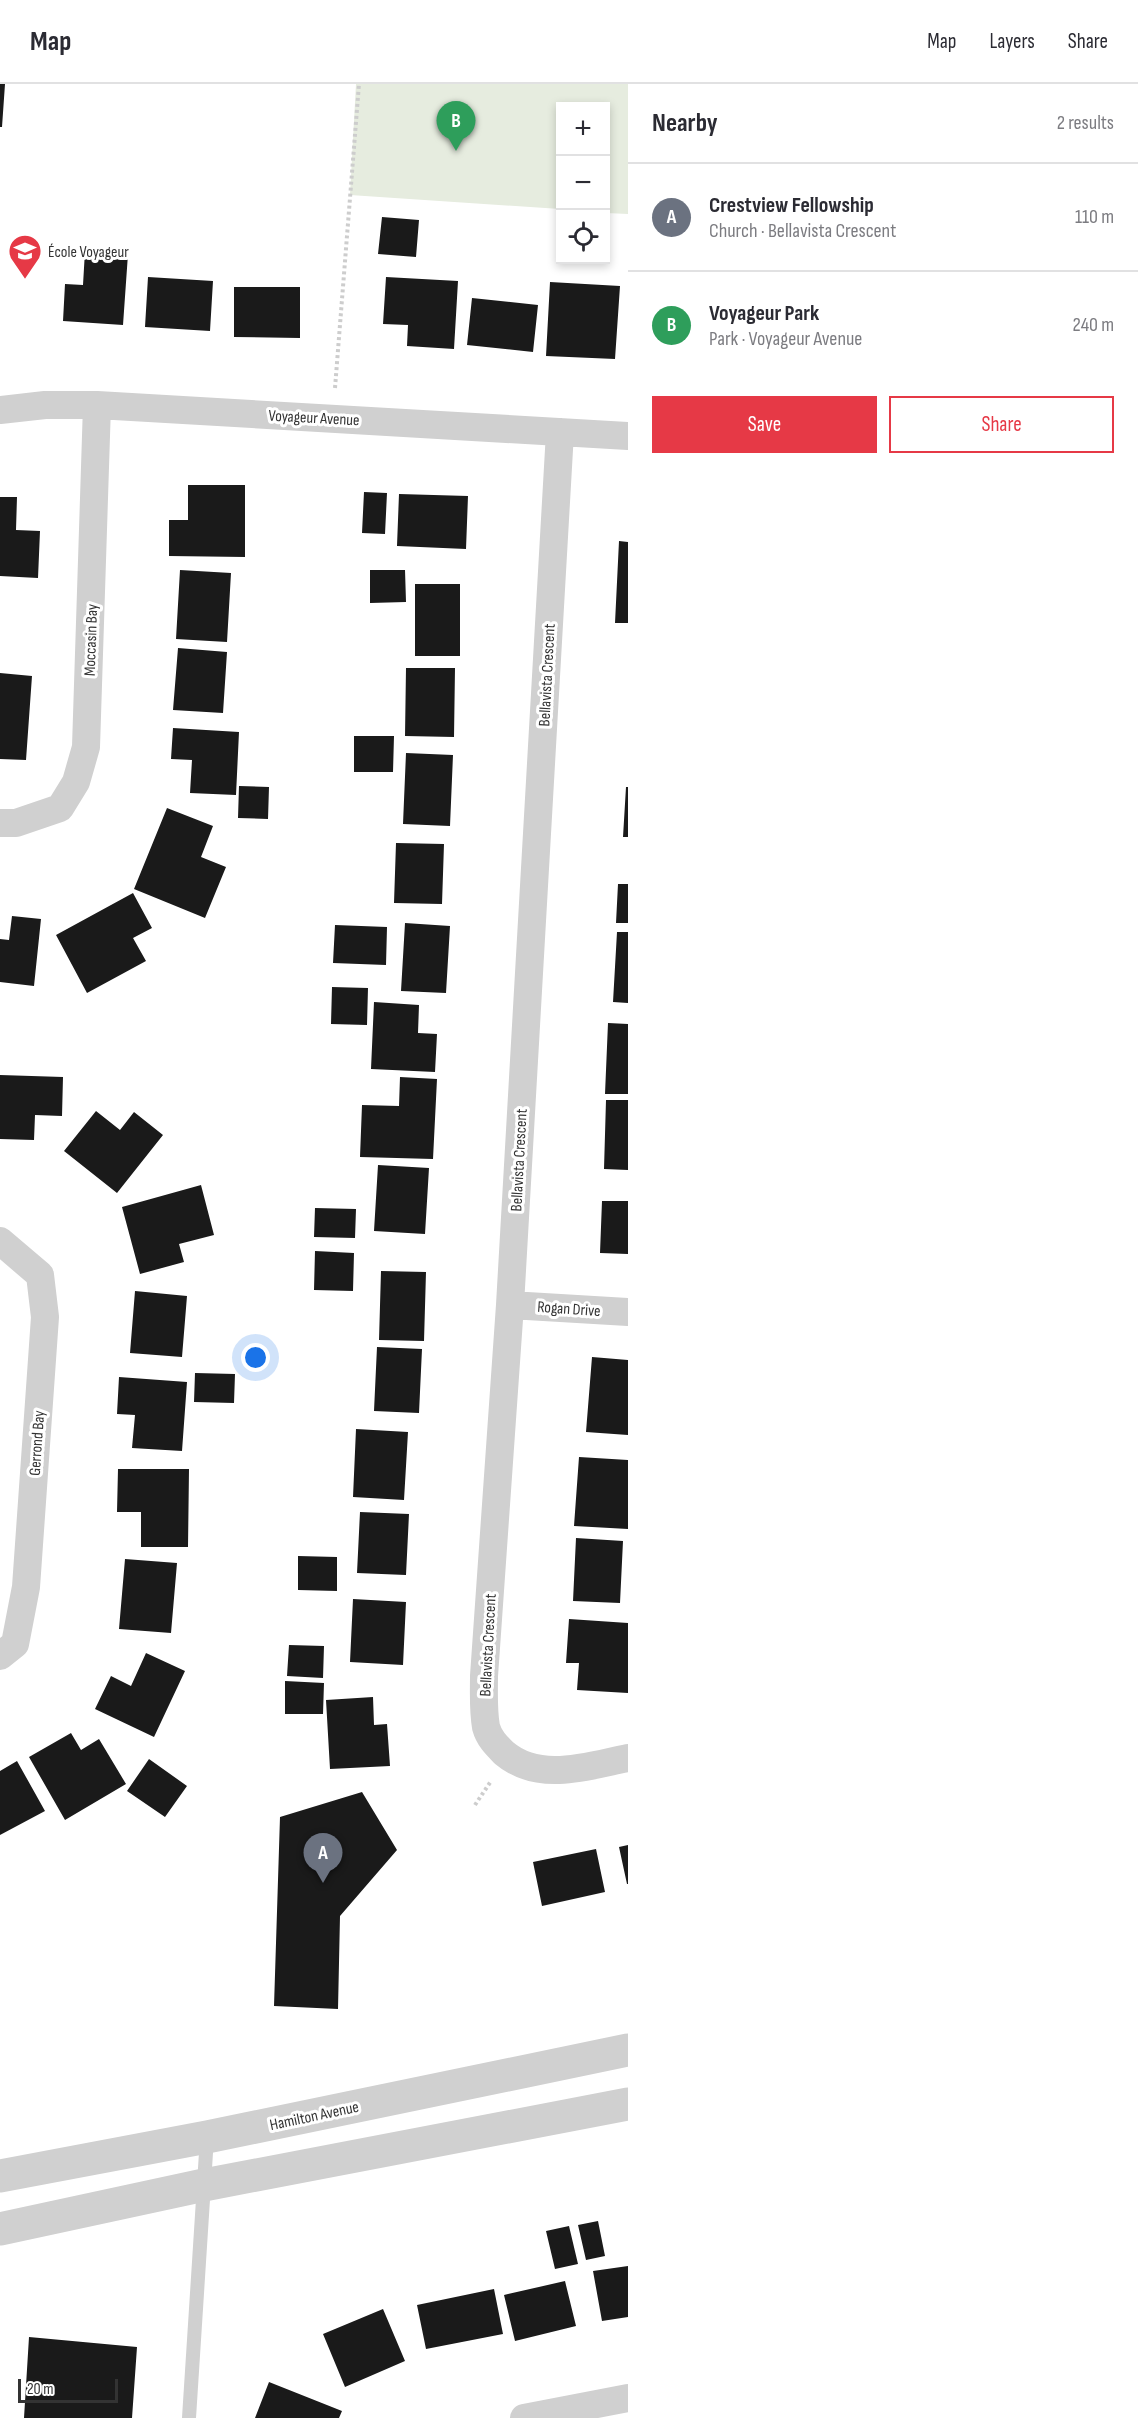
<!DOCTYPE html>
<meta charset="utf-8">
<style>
:root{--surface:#fff;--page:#f7f7f7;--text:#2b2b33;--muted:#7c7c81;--line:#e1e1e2;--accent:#e63946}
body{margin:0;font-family:"Sofia Sans Condensed",sans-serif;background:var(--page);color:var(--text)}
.controls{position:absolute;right:18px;top:18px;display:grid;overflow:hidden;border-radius:0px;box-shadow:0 3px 9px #0003}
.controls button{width:54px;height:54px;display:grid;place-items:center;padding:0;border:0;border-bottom:2px solid var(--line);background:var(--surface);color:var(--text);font:30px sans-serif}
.scale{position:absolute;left:18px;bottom:15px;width:100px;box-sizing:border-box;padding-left:6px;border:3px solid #333;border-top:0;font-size:16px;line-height:21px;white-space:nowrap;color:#333;-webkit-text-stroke:4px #fff;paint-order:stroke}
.you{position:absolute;left:256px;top:1274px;width:21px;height:21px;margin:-15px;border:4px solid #fff;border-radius:50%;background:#1a73e8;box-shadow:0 0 0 9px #1a73e833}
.badge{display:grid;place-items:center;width:39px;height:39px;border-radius:50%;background:var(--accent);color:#fff;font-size:20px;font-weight:700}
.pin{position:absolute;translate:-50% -50px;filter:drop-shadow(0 2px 3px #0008)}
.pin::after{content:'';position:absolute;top:32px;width:21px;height:18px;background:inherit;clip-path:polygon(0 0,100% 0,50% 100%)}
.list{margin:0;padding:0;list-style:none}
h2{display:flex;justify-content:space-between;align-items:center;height:78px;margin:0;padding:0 24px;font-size:26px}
h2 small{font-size:20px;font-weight:400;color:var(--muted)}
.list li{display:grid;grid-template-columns:39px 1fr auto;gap:18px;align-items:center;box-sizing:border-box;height:108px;padding:0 24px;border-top:2px solid var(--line)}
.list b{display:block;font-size:22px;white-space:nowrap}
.list p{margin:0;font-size:20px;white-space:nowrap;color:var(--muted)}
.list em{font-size:20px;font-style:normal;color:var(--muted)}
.actions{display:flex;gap:12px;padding:18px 24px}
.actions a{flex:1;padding:14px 0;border:2px solid var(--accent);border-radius:0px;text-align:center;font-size:21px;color:var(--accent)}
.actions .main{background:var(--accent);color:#fff}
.icon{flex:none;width:33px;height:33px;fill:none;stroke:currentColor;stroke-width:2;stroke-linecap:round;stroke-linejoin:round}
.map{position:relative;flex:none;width:628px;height:2334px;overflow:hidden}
header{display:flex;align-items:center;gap:36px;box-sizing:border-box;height:84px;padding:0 30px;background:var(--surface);border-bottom:2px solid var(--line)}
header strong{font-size:28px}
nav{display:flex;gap:33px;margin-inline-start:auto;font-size:21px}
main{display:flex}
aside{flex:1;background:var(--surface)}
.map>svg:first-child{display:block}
.green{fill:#e6ecdf}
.building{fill:#1a1a1a}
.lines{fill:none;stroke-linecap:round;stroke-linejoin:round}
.path{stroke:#cdcdcd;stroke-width:4;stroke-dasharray:3 3;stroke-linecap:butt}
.service{stroke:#d0d0d0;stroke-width:14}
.minor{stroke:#d0d0d0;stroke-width:28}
.tertiary{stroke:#d0d0d0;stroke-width:33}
.labels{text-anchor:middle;stroke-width:6;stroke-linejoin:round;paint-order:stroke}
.poi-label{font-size:16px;fill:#333;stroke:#fff;text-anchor:start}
.street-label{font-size:16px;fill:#333;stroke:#fff}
</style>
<header>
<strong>Map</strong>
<nav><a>Map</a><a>Layers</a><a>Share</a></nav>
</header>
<main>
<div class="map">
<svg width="628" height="2334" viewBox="0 0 628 2334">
<rect width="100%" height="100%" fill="#fff"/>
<path class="green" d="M 356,0 L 628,0 L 628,130 L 606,129 L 606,22 L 560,22 L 560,125 L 350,111 Z"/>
<path class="building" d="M 0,0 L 5,0 L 2,43 L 0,43 Z
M 382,133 L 419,136 L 416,173 L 378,170 Z
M 85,167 L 128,170 L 123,241 L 63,237 L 65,200 L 83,201 Z
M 148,193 L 213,197 L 210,247 L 145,243 Z
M 386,193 L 458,197 L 454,265 L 407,262 L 408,241 L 383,240 Z
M 550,198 L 620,202 L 615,275 L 546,272 Z
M 234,203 L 300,203 L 300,254 L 234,253 Z
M 472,214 L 538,221 L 533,268 L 467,261 Z
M 188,401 L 245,401 L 245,473 L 169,472 L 169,436 L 188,436 Z
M 364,408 L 387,409 L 385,450 L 362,449 Z
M 399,410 L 468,412 L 466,465 L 397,462 Z
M 0,413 L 17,413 L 16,446 L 40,447 L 38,494 L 0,492 Z
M 619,457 L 628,458 L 628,539 L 615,539 Z
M 180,486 L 231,489 L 227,558 L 176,555 Z
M 370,486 L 405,486 L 406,518 L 370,519 Z
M 415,500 L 460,500 L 460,572 L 415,572 Z
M 178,564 L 227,568 L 223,629 L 173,626 Z
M 406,584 L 455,584 L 454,653 L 405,652 Z
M 0,589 L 32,592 L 26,676 L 0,675 Z
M 173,644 L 239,648 L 236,711 L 190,709 L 192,676 L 171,675 Z
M 354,652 L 394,652 L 393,688 L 354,688 Z
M 406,669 L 453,671 L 450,742 L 403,740 Z
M 239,702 L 269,703 L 268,735 L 238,734 Z
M 626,703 L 628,703 L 628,753 L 623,753 Z
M 167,724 L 213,742 L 201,773 L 226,783 L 205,834 L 134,805 Z
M 396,759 L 444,760 L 442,820 L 394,819 Z
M 618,800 L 628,800 L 628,839 L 616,839 Z
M 133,809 L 152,844 L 133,854 L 146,877 L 87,909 L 56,851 Z
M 12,832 L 41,835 L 34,902 L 0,898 L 0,855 L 9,856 Z
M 405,839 L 450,842 L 446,909 L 401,907 Z
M 335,841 L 387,843 L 386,881 L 333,879 Z
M 617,848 L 628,848 L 628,919 L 613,918 Z
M 332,903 L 368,904 L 367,941 L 331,940 Z
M 374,918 L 419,921 L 418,949 L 437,950 L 435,988 L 371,985 Z
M 608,939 L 628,940 L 628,1010 L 605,1010 Z
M 0,991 L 63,993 L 62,1032 L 35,1031 L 34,1056 L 0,1055 Z
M 400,993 L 437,995 L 433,1075 L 360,1073 L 362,1021 L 399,1022 Z
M 606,1016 L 628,1016 L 628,1086 L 604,1085 Z
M 96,1027 L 120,1046 L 134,1028 L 163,1051 L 117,1109 L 64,1067 Z
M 378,1081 L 429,1084 L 425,1150 L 374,1147 Z
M 201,1101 L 214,1151 L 179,1160 L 184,1178 L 140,1190 L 122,1123 Z
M 602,1117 L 628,1117 L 628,1170 L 600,1169 Z
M 315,1124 L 356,1125 L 355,1154 L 314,1153 Z
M 315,1167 L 354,1169 L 353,1207 L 314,1206 Z
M 381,1187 L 426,1188 L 424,1257 L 379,1256 Z
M 135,1207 L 187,1212 L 182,1273 L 130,1269 Z
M 377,1263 L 422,1265 L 419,1329 L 374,1327 Z
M 592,1273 L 628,1276 L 628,1351 L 586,1348 Z
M 195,1289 L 235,1290 L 234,1319 L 194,1318 Z
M 119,1293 L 187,1298 L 182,1367 L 132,1364 L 135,1331 L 117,1330 Z
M 356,1345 L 408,1348 L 404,1416 L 353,1413 Z
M 579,1373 L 628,1376 L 628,1445 L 574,1442 Z
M 118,1385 L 189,1385 L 188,1463 L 141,1463 L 141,1428 L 117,1428 Z
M 360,1428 L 409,1430 L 406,1491 L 357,1489 Z
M 576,1454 L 623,1457 L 620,1519 L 573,1517 Z
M 298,1472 L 337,1473 L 337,1507 L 298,1506 Z
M 125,1475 L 177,1479 L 171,1549 L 119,1545 Z
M 353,1515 L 406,1518 L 403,1581 L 350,1578 Z
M 569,1535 L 628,1539 L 628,1609 L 577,1606 L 579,1579 L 566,1579 Z
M 289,1561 L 324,1562 L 323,1594 L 287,1592 Z
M 146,1569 L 185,1587 L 154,1653 L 95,1625 L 111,1592 L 131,1602 Z
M 285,1597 L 324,1599 L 323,1630 L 285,1630 Z
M 373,1613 L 374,1641 L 387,1640 L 390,1682 L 330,1685 L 326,1616 Z
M 71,1649 L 81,1666 L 99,1655 L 126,1700 L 65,1736 L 29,1673 Z
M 149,1675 L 187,1702 L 165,1733 L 127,1707 Z
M 17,1677 L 45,1727 L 0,1751 L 0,1687 Z
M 362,1708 L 397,1766 L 340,1832 L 338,1925 L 274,1922 L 280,1733 Z
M 628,1761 L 628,1800 L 627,1800 L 619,1763 Z
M 596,1765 L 605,1808 L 542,1822 L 533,1778 Z
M 598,2137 L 605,2172 L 586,2176 L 578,2141 Z
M 569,2142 L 578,2180 L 555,2185 L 546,2147 Z
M 628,2182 L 628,2233 L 602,2237 L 593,2187 Z
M 565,2197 L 576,2242 L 515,2257 L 504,2211 Z
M 494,2205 L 503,2250 L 426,2265 L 417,2221 Z
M 383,2225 L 405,2277 L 345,2303 L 323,2250 Z
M 29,2253 L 137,2263 L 132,2334 L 24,2334 Z
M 269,2298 L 342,2327 L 339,2334 L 255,2334 Z"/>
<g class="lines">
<path class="path" d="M 335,304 L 359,0
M 475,1721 L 491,1697"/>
<path class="service" d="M 189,2334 L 207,2053"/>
<path class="minor" d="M 0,326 L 45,321 L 97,321 L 628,352
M 560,348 L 510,1221 L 484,1592 C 484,1609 483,1626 486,1643 C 489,1654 496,1661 504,1669 C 539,1699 588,1682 628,1674
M 0,739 L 16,739 L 60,724 L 76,698 L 86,663 L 97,321
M 0,1157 L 40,1191 L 45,1233 L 26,1503 L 15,1560 L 0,1572
M 510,1221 L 628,1228
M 524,2334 L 628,2314"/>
<path class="tertiary" d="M 0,2092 L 207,2053 L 628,1966
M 0,2145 L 204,2101 L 628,2020"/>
</g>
<defs>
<g id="school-pin" transform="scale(1.725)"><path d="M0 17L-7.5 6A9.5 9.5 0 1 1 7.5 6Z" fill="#e63946" stroke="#fff"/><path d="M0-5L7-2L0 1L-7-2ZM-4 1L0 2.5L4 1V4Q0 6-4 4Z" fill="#fff"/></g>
</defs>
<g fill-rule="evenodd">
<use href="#school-pin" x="25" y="167"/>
</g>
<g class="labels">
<g class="poi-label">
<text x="48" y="173">École Voyageur</text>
</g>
<g class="street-label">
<text transform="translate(314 333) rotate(3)" y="6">Voyageur Avenue</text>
<text transform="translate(90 556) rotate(-88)" y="6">Moccasin Bay</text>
<text transform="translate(546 591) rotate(-87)" y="6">Bellavista Crescent</text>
<text transform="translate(518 1076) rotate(-87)" y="6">Bellavista Crescent</text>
<text transform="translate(569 1224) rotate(4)" y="6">Rogan Drive</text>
<text transform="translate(36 1359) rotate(-86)" y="6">Gerrond Bay</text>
<text transform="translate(487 1561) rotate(-87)" y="6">Bellavista Crescent</text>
<text transform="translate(314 2031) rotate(-12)" y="6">Hamilton Avenue</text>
</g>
</g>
</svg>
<div class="controls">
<button>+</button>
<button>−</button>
<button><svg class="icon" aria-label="locate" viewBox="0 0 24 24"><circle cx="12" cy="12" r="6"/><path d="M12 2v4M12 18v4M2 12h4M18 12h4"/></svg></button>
</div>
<div class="scale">20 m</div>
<div class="you"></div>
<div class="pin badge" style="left:323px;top:1799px;background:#6b7280">A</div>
<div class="pin badge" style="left:456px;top:67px;background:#2e9e5b">B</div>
</div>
<aside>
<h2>Nearby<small>2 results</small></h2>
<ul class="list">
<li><span class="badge" style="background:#6b7280">A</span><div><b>Crestview Fellowship</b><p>Church · Bellavista Crescent</p></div><em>110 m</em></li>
<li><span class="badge" style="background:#2e9e5b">B</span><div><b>Voyageur Park</b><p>Park · Voyageur Avenue</p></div><em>240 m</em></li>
</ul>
<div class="actions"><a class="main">Save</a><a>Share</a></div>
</aside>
</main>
